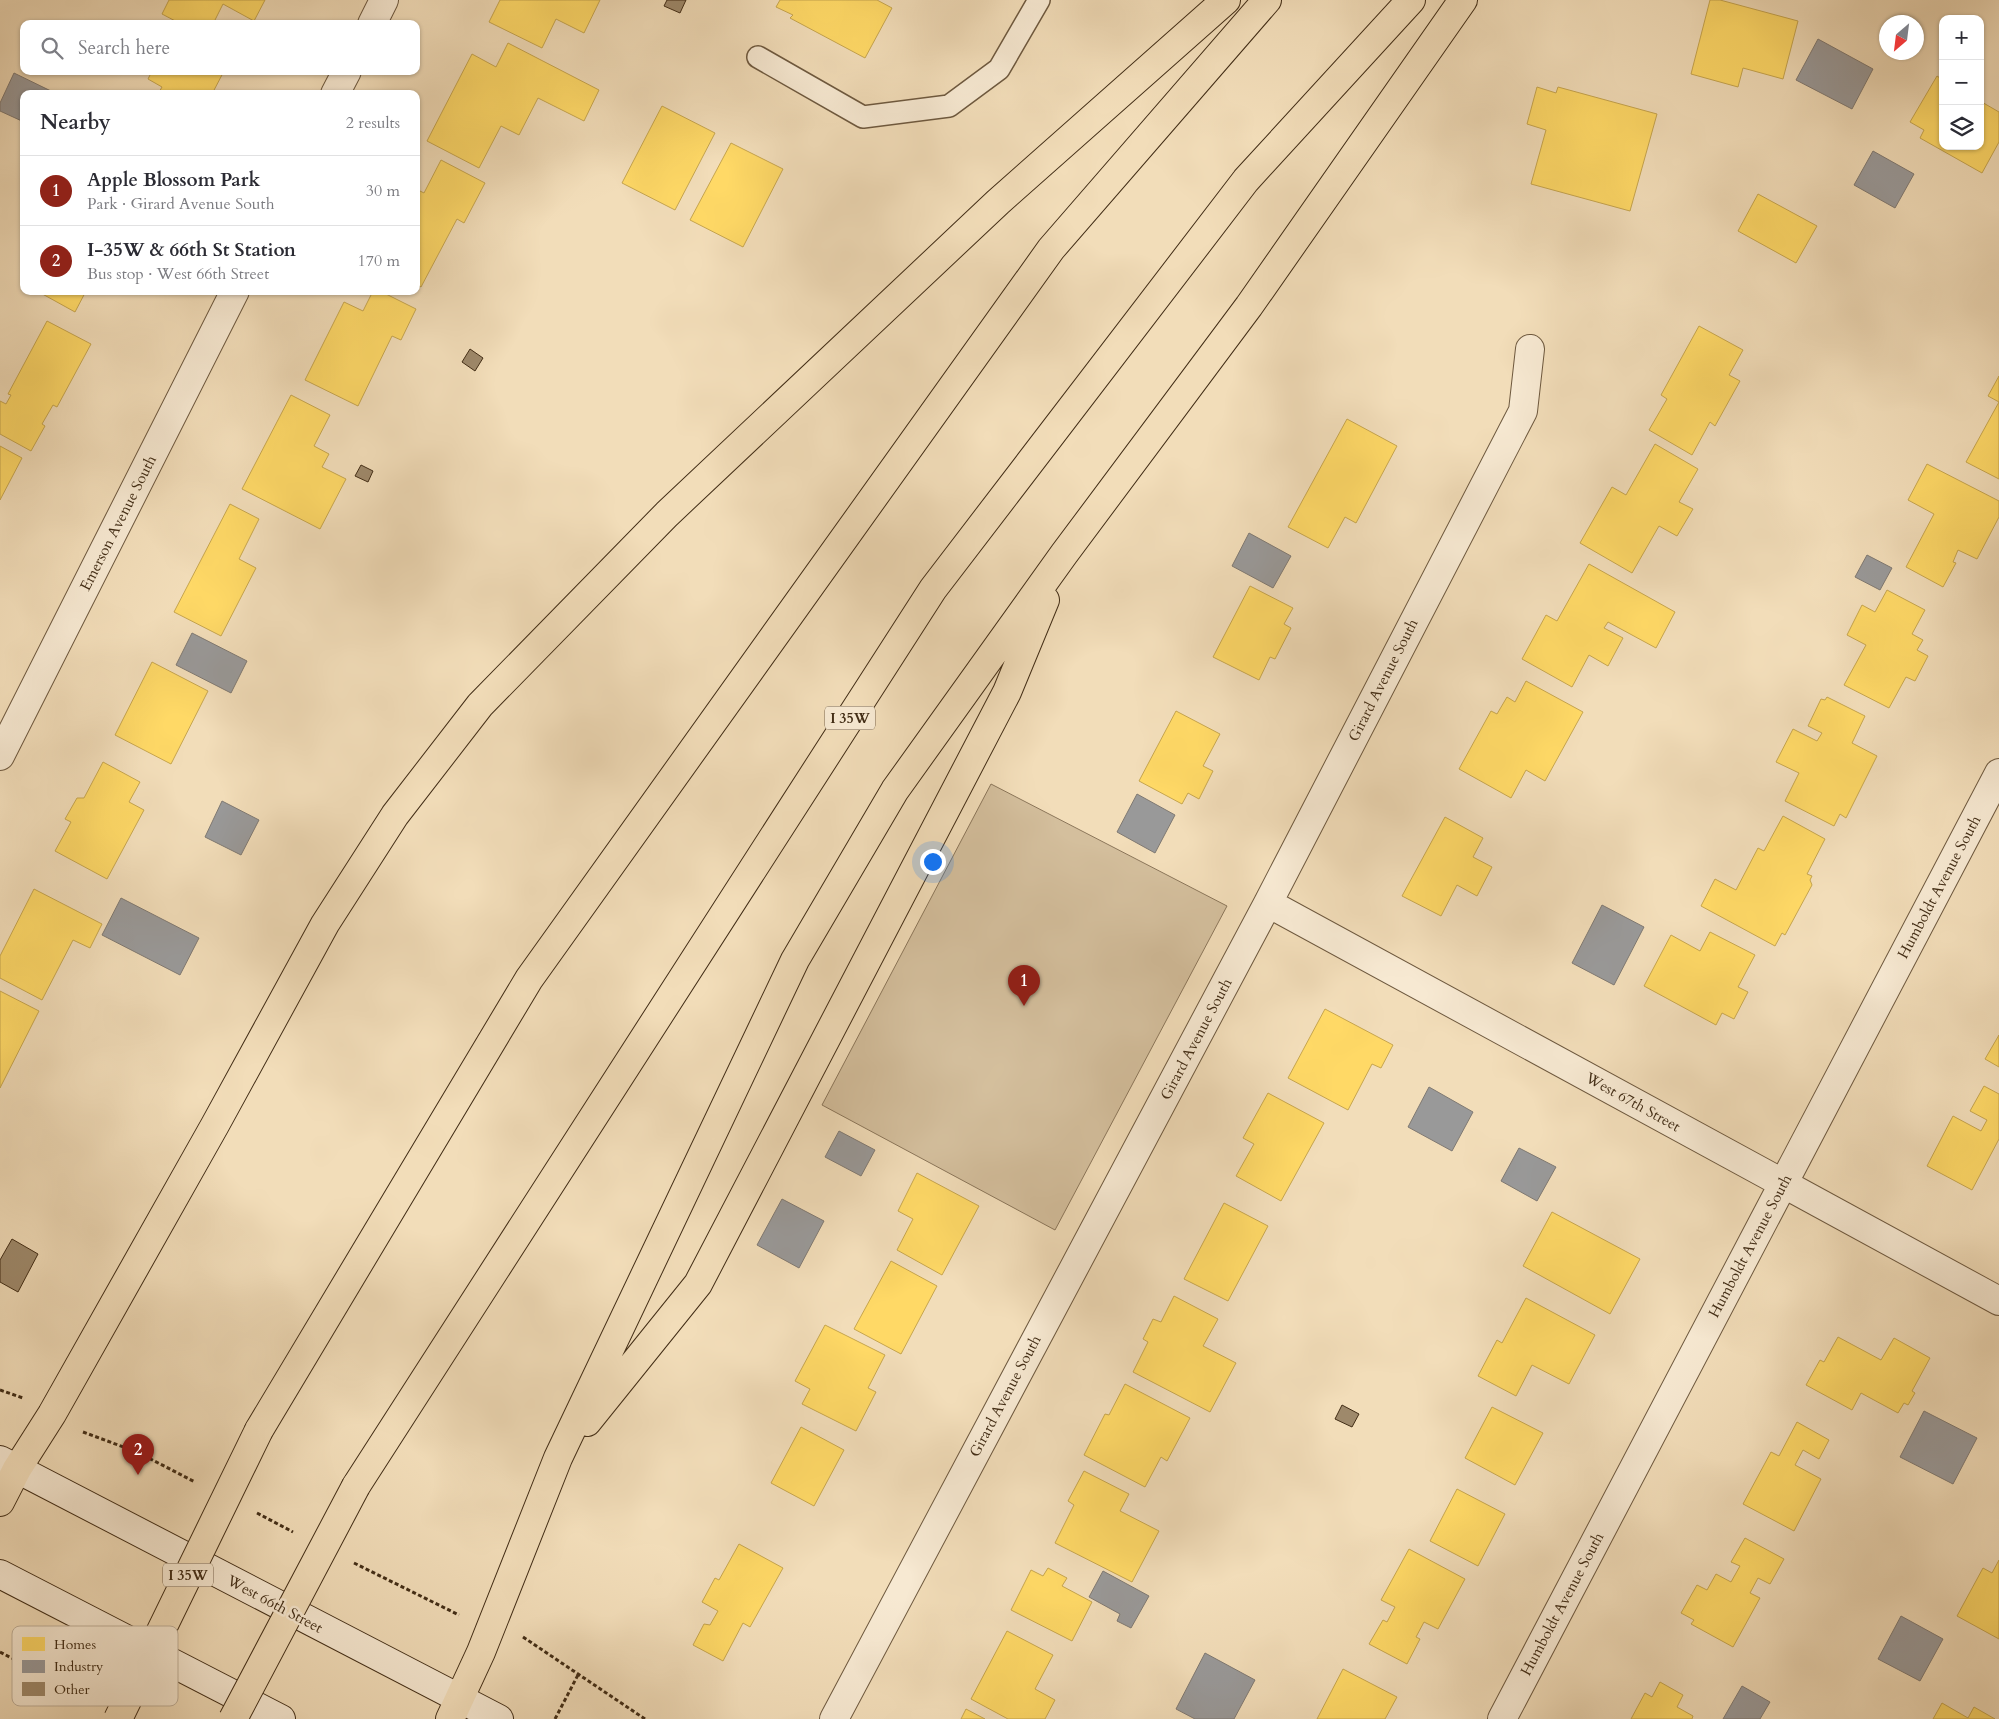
<!DOCTYPE html>
<meta charset="utf-8">
<style>
:root{--surface:#fff;--page:#f7f7f7;--text:#2b2b33;--muted:#7c7c81;--line:#e1e1e2;--accent:#8f2418}
body{margin:0;font-family:Cardo,serif;background:var(--page);color:var(--text)}
.controls{position:absolute;right:15px;top:15px;display:grid;overflow:hidden;border-radius:10px;box-shadow:0 1px 4px #0004}
.controls button{width:45px;height:45px;display:grid;place-items:center;padding:0;border:0;border-bottom:1px solid var(--line);background:var(--surface);color:var(--text);font:25px sans-serif}
.compass{position:absolute;left:1879px;top:15px;width:45px;height:45px;border-radius:50%;background:var(--surface);box-shadow:0 1px 4px #0004;rotate:208deg}
.you{position:absolute;left:932px;top:861px;width:18px;height:18px;margin:-12px;border:4px solid #fff;border-radius:50%;background:#1a73e8;box-shadow:0 0 0 8px #1a73e833}
.badge{display:grid;place-items:center;width:32px;height:32px;border-radius:50%;background:var(--accent);color:#fff;font-size:16px;font-weight:700}
.pin{position:absolute;translate:-50% -41px;filter:drop-shadow(0 1px 2px #0008)}
.pin::after{content:'';position:absolute;top:26px;width:18px;height:15px;background:inherit;clip-path:polygon(0 0,100% 0,50% 100%)}
.list{margin:0;padding:0;list-style:none}
h2{display:flex;justify-content:space-between;align-items:center;height:65px;margin:0;padding:0 20px;font-size:21px}
h2 small{font-size:16px;font-weight:400;color:var(--muted)}
.list li{display:grid;grid-template-columns:32px 1fr auto;gap:15px;align-items:center;box-sizing:border-box;height:70px;padding:0 20px;border-top:1px solid var(--line)}
.list b{display:block;font-size:19px;white-space:nowrap}
.list p{margin:0;font-size:16px;white-space:nowrap;color:var(--muted)}
.list em{font-size:16px;font-style:normal;color:var(--muted)}
.icon{flex:none;width:28px;height:28px;fill:none;stroke:currentColor;stroke-width:2;stroke-linecap:round;stroke-linejoin:round}
.map{position:relative;flex:none;width:1999px;height:1719px;overflow:hidden}
.search{position:absolute;background:var(--surface);box-shadow:0 1px 4px #0004;left:20px;top:20px;width:400px;height:55px;display:flex;align-items:center;gap:12px;box-sizing:border-box;padding:0 18px;border-radius:10px;color:var(--muted);font-size:19px}
.panel{position:absolute;background:var(--surface);box-shadow:0 1px 4px #0004;left:20px;top:90px;width:400px;height:205px;border-radius:10px}
.map>svg:first-child{display:block}
.green{fill:#d4bf9d;stroke:#8b765a}
.homes{fill:#ffd966;stroke:#c6a54e}
.industry{fill:#999;stroke:#7f7972}
.building{fill:#9e896b;stroke:#422d16}
.lines{fill:none;stroke-linecap:round;stroke-linejoin:round}
.lane-casing{stroke:#6e593f;stroke-width:24}
.street-casing{stroke:#6e593f;stroke-width:30}
.secondary-casing{stroke:#422d16;stroke-width:30}
.highway-casing{stroke:#422d16;stroke-width:30}
.path{stroke:#422d16;stroke-width:3;stroke-dasharray:4 2.5;stroke-linecap:butt}
.lane{stroke:#f7e9d2;stroke-width:21}
.street{stroke:#f7e9d2;stroke-width:28}
.secondary{stroke:#f7e9d2;stroke-width:28}
.highway{stroke:#f2ddb9;stroke-width:28}
.highway-bridge-casing{stroke:#422d16;stroke-width:30;stroke-linecap:butt}
.highway-bridge{stroke:#f2ddb9;stroke-width:28}
.labels{text-anchor:middle;stroke-width:5;stroke-linejoin:round;paint-order:stroke}
.shield{fill:#f7e9d2;stroke:#78654e;stroke-width:1}
.shield-label{font-size:14px;font-weight:bold;fill:#422d16}
.street-label{font-size:15px;fill:#422d16;stroke:#f7e9d2}
.key{fill:#f7e9d2;stroke:#c1b19a;stroke-width:1}
.key-label{font-size:14px;fill:#422d16}
</style>
<div class="map">
<svg width="1999" height="1719" viewBox="0 0 1999 1719">
<rect width="100%" height="100%" fill="#f2ddb9"/>
<filter id="stains"><feTurbulence type="fractalNoise" baseFrequency=".004" numOctaves="4"/><feColorMatrix values="0 0 0 0 .2 0 0 0 0 .09 0 0 0 0 .02 0 0 0 .5 -.17"/></filter>
<radialGradient id="worn" r=".72"><stop offset=".6" stop-color="#630" stop-opacity="0"/><stop offset="1" stop-color="#630" stop-opacity=".3"/></radialGradient>
<path class="green" d="M 991,784 L 1227,906 L 1055,1230 L 822,1105 Z"/>
<path class="homes" d="M 169,0 L 265,0 L 254,21 L 223,4 L 213,24 L 181,24 L 162,14 Z
M 500,0 L 600,0 L 584,33 L 556,19 L 542,48 L 489,22 Z
M 780,0 L 877,0 L 892,8 L 865,58 L 790,18 L 793,15 L 776,7 Z
M 1710,0 L 1720,0 L 1798,21 L 1783,79 L 1743,68 L 1738,87 L 1691,74 Z
M 508,43 L 599,90 L 584,121 L 538,98 L 519,135 L 501,126 L 479,168 L 427,141 L 472,54 L 496,67 Z
M 152,71 L 224,71 L 212,94 L 158,94 L 162,87 L 148,79 Z
M 1937,76 L 1943,80 L 1943,146 L 1980,146 L 1980,101 L 1999,112 L 1999,142 L 1982,173 L 1920,138 L 1924,130 L 1910,122 Z
M 1537,87 L 1556,93 L 1558,87 L 1657,114 L 1630,211 L 1531,184 L 1546,130 L 1527,124 Z
M 662,106 L 715,133 L 675,210 L 622,183 Z
M 731,143 L 783,169 L 743,247 L 690,220 Z
M 441,160 L 485,183 L 464,223 L 457,219 L 421,287 L 416,284 L 416,189 L 424,193 Z
M 1758,194 L 1817,226 L 1796,263 L 1738,231 Z
M 37,291 L 86,291 L 75,312 Z
M 373,291 L 380,291 L 416,309 L 401,340 L 392,336 L 358,406 L 305,380 L 344,302 L 363,311 Z
M 47,321 L 91,344 L 57,407 L 53,405 L 42,424 L 45,426 L 31,451 L 0,434 L 0,401 L 6,404 L 11,395 L 8,394 Z
M 1699,326 L 1743,350 L 1729,375 L 1740,381 L 1715,426 L 1710,422 L 1692,455 L 1649,430 L 1667,399 L 1661,395 Z
M 1999,376 L 1999,479 L 1966,462 L 1999,402 L 1988,396 Z
M 291,395 L 330,415 L 314,446 L 329,454 L 322,467 L 346,479 L 320,529 L 242,489 Z
M 1347,419 L 1397,446 L 1356,523 L 1345,517 L 1328,548 L 1288,527 Z
M 1655,444 L 1698,469 L 1679,502 L 1693,509 L 1677,536 L 1659,526 L 1632,573 L 1580,543 L 1612,487 L 1626,495 Z
M 0,446 L 22,458 L 0,500 Z
M 1927,464 L 1999,501 L 1999,517 L 1977,559 L 1958,550 L 1953,562 L 1956,563 L 1943,587 L 1906,567 L 1934,514 L 1908,500 Z
M 230,504 L 259,519 L 239,559 L 256,568 L 221,636 L 174,612 Z
M 1589,564 L 1675,612 L 1656,648 L 1608,622 L 1604,628 L 1623,638 L 1608,666 L 1589,655 L 1572,687 L 1522,659 L 1546,615 L 1557,621 Z
M 1250,586 L 1293,608 L 1284,624 L 1291,628 L 1275,659 L 1270,657 L 1259,680 L 1213,657 Z
M 1887,590 L 1925,610 L 1912,634 L 1923,640 L 1917,650 L 1928,656 L 1915,681 L 1906,677 L 1889,708 L 1844,685 L 1866,645 L 1847,635 L 1862,605 L 1875,612 Z
M 152,662 L 208,691 L 171,764 L 115,735 Z
M 1526,681 L 1583,712 L 1545,781 L 1526,770 L 1511,798 L 1459,769 L 1491,711 L 1497,714 L 1507,697 L 1515,702 Z
M 1827,697 L 1865,716 L 1852,743 L 1877,756 L 1846,818 L 1840,814 L 1834,826 L 1785,801 L 1799,773 L 1776,762 L 1793,729 L 1817,741 L 1822,733 L 1808,726 L 1821,699 L 1825,700 Z
M 1176,711 L 1220,734 L 1203,766 L 1213,771 L 1199,799 L 1188,793 L 1182,804 L 1139,781 Z
M 103,762 L 140,782 L 129,802 L 144,810 L 107,879 L 55,851 L 71,822 L 65,819 L 77,798 L 84,798 Z
M 1783,816 L 1825,839 L 1807,874 L 1812,876 L 1810,880 L 1812,885 L 1785,935 L 1782,933 L 1775,946 L 1701,906 L 1715,879 L 1736,890 L 1758,848 L 1764,851 Z
M 1445,817 L 1483,838 L 1473,857 L 1492,867 L 1477,896 L 1457,885 L 1441,916 L 1402,896 Z
M 34,889 L 102,924 L 90,948 L 73,940 L 42,1000 L 0,978 L 0,956 Z
M 1710,932 L 1755,955 L 1738,987 L 1748,992 L 1734,1019 L 1722,1013 L 1716,1025 L 1644,986 L 1671,935 L 1700,951 Z
M 0,991 L 39,1011 L 0,1088 Z
M 1325,1009 L 1393,1045 L 1381,1068 L 1372,1064 L 1348,1110 L 1288,1078 Z
M 1999,1035 L 1999,1067 L 1985,1059 Z
M 1984,1086 L 1999,1094 L 1999,1139 L 1972,1190 L 1927,1166 L 1953,1116 L 1981,1131 L 1987,1120 L 1970,1111 Z
M 1268,1093 L 1324,1123 L 1281,1201 L 1236,1176 L 1254,1144 L 1243,1138 Z
M 917,1173 L 979,1206 L 942,1275 L 897,1250 L 913,1219 L 898,1211 Z
M 1224,1203 L 1268,1226 L 1228,1301 L 1184,1279 Z
M 1552,1212 L 1640,1259 L 1610,1314 L 1523,1266 Z
M 891,1261 L 937,1286 L 901,1354 L 854,1329 Z
M 1174,1296 L 1218,1319 L 1203,1346 L 1236,1363 L 1210,1412 L 1133,1372 L 1148,1342 L 1143,1339 L 1153,1319 L 1161,1322 Z
M 1526,1298 L 1595,1335 L 1569,1384 L 1532,1365 L 1516,1396 L 1478,1376 L 1497,1340 L 1502,1343 Z
M 825,1325 L 885,1355 L 868,1388 L 876,1392 L 856,1431 L 802,1404 L 810,1389 L 795,1381 Z
M 1838,1337 L 1881,1360 L 1894,1338 L 1930,1358 L 1912,1391 L 1915,1393 L 1908,1405 L 1904,1403 L 1898,1413 L 1861,1393 L 1852,1410 L 1806,1385 L 1820,1360 L 1824,1362 Z
M 1125,1384 L 1190,1418 L 1167,1461 L 1161,1457 L 1145,1487 L 1084,1455 L 1105,1414 L 1109,1415 Z
M 1492,1407 L 1543,1433 L 1515,1485 L 1465,1458 Z
M 1797,1422 L 1829,1440 L 1819,1459 L 1803,1450 L 1795,1465 L 1821,1479 L 1794,1531 L 1743,1504 L 1771,1452 L 1779,1456 Z
M 801,1427 L 844,1450 L 814,1506 L 771,1483 Z
M 1084,1471 L 1129,1494 L 1120,1511 L 1159,1531 L 1132,1582 L 1055,1543 L 1074,1505 L 1068,1501 Z
M 1457,1489 L 1505,1514 L 1478,1566 L 1430,1541 Z
M 1745,1538 L 1784,1559 L 1770,1584 L 1758,1578 L 1750,1593 L 1760,1598 L 1733,1647 L 1691,1624 L 1694,1620 L 1681,1613 L 1697,1585 L 1707,1590 L 1716,1574 L 1731,1582 L 1740,1566 L 1731,1562 Z
M 739,1544 L 783,1568 L 750,1627 L 743,1623 L 723,1661 L 693,1645 L 704,1624 L 710,1625 L 718,1611 L 702,1602 L 715,1578 L 719,1580 Z
M 1409,1549 L 1465,1579 L 1438,1629 L 1424,1622 L 1416,1637 L 1420,1639 L 1407,1664 L 1369,1644 L 1383,1620 L 1387,1622 L 1395,1607 L 1381,1600 Z
M 1999,1560 L 1999,1639 L 1957,1616 L 1983,1568 L 1992,1573 Z
M 1048,1568 L 1067,1578 L 1062,1586 L 1092,1602 L 1072,1641 L 1011,1610 L 1031,1570 L 1043,1576 Z
M 1007,1631 L 1053,1655 L 1035,1689 L 1055,1700 L 1045,1719 L 1008,1719 L 971,1699 Z
M 1343,1669 L 1397,1697 L 1385,1719 L 1317,1719 Z
M 1660,1682 L 1683,1695 L 1677,1707 L 1693,1716 L 1692,1719 L 1631,1719 L 1645,1693 L 1652,1697 Z
M 1942,1703 L 1968,1718 L 1974,1707 L 1995,1719 L 1933,1719 Z
M 966,1709 L 985,1719 L 961,1719 Z"/>
<path class="industry" d="M 1818,39 L 1873,69 L 1852,109 L 1796,80 Z
M 14,73 L 53,92 L 51,94 L 24,94 L 24,122 L 0,111 L 0,103 Z
M 1873,151 L 1914,174 L 1895,208 L 1854,185 Z
M 1249,533 L 1291,556 L 1273,588 L 1232,566 Z
M 1867,555 L 1892,568 L 1880,590 L 1855,577 Z
M 192,633 L 247,661 L 231,693 L 176,665 Z
M 1137,794 L 1175,815 L 1155,853 L 1117,832 Z
M 222,801 L 259,820 L 241,855 L 205,837 Z
M 121,898 L 199,938 L 180,975 L 102,935 Z
M 1602,905 L 1644,927 L 1614,985 L 1572,963 Z
M 1429,1087 L 1473,1112 L 1452,1151 L 1408,1127 Z
M 839,1131 L 875,1150 L 861,1176 L 825,1157 Z
M 1519,1148 L 1556,1167 L 1537,1201 L 1501,1181 Z
M 782,1199 L 824,1221 L 799,1268 L 757,1245 Z
M 1924,1411 L 1977,1438 L 1953,1484 L 1900,1457 Z
M 1103,1571 L 1149,1596 L 1131,1628 L 1117,1621 L 1120,1614 L 1089,1597 Z
M 1901,1616 L 1943,1639 L 1920,1681 L 1878,1659 Z
M 1205,1653 L 1255,1680 L 1234,1719 L 1195,1719 L 1176,1709 Z
M 1742,1686 L 1770,1702 L 1760,1719 L 1723,1719 Z"/>
<path class="building" d="M 667,0 L 686,0 L 680,13 L 664,6 Z
M 470,349 L 483,358 L 475,371 L 462,362 Z
M 361,465 L 373,471 L 368,482 L 355,476 Z
M 12,1239 L 38,1254 L 18,1292 L 0,1282 L 0,1260 Z
M 1342,1405 L 1359,1414 L 1352,1427 L 1335,1419 Z"/>
<g class="lines">
<g class="lane-casing">
<path id="lane" d="M 758,57 L 863,117 L 949,106 L 999,69 L 1039,0"/>
</g>
<g class="street-casing">
<path id="street" d="M 372,24 L 384,0
M 335,94 L 347,71
M 0,756 L 235,291
M 1268,903 L 1999,1301
M 834,1719 L 1268,903 L 1523,411 L 1530,349
M 1502,1719 L 1999,773"/>
</g>
<g class="secondary-casing">
<path id="secondary" d="M 0,1460 L 499,1719
M 0,1574 L 281,1719"/>
</g>
<g class="highway-casing">
<path id="highway" d="M 587,1422 L 698,1284 L 1007,692 L 1045,600
M 259,1430 L 529,979 L 1051,249 L 1267,0
M 356,1486 L 933,589 L 1246,180 L 1411,0
M 0,1502 L 17,1469 L 52,1414 L 215,1125 L 325,924 L 395,815 L 480,705 L 667,514 L 998,202 L 1226,0
M 450,1719 L 481,1652 L 558,1458 L 795,960 L 895,790 L 1064,554 L 1249,306 L 1463,0"/>
</g>
<path class="path" d="M 0,1390 L 23,1398
M 83,1432 L 137,1452 L 195,1482
M 257,1513 L 293,1532
M 354,1563 L 459,1615
M 523,1637 L 645,1719
M 0,1652 L 90,1699
M 555,1719 L 579,1673"/>
<use href="#lane" class="lane"/>
<use href="#street" class="street"/>
<use href="#secondary" class="secondary"/>
<use href="#highway" class="highway"/>
<g class="highway-bridge-casing">
<path id="highway-bridge" d="M 118,1719 L 259,1430
M 233,1719 L 356,1486"/>
</g>
<use href="#highway-bridge" class="highway-bridge"/>
</g>
<g class="labels">
<g class="shield">
<rect x="825" y="706.5" width="50" height="23" rx="4"/>
<rect x="163" y="1563.5" width="50" height="23" rx="4"/>
</g>
<g class="shield-label">
<text x="850" y="723">I 35W</text>
<text x="188" y="1580">I 35W</text>
</g>
<g class="street-label">
<text transform="translate(118 523) rotate(-63)" y="5">Emerson Avenue South</text>
<text transform="translate(1383 680) rotate(-63)" y="5">Girard Avenue South</text>
<text transform="translate(1939 887) rotate(-62)" y="5">Humboldt Avenue South</text>
<text transform="translate(1196 1039) rotate(-62)" y="5">Girard Avenue South</text>
<text transform="translate(1633 1102) rotate(29)" y="5">West 67th Street</text>
<text transform="translate(1750 1246) rotate(-62)" y="5">Humboldt Avenue South</text>
<text transform="translate(1005 1396) rotate(-62)" y="5">Girard Avenue South</text>
<text transform="translate(275 1604) rotate(28)" y="5">West 66th Street</text>
<text transform="translate(1562 1604) rotate(-62)" y="5">Humboldt Avenue South</text>
</g>
</g>
<rect x="12" y="1626" width="166" height="80" rx="8" class="key"/>
<rect x="22" y="1637" width="23" height="14" fill="#ffd966"/>
<rect x="22" y="1660" width="23" height="13" fill="#999"/>
<rect x="22" y="1682" width="23" height="14" fill="#9e896b"/>
<g class="key-label">
<text x="54" y="1649">Homes</text>
<text x="54" y="1671">Industry</text>
<text x="54" y="1694">Other</text>
</g>
<rect width="100%" height="100%" filter="url(#stains)"/>
<rect width="100%" height="100%" fill="url(#worn)"/>
</svg>
<div class="controls">
<button>+</button>
<button>−</button>
<button><svg class="icon" aria-label="layers" viewBox="0 0 24 24"><path d="M12 4l9 5-9 5-9-5zM3 14l9 5 9-5"/></svg></button>
</div>
<svg class="compass" viewBox="-18 -18 36 36"><path d="M0-13l5 13h-10z" fill="#e53935"/><path d="M0 13l5-13h-10z" fill="#7c7c81"/></svg>
<div class="you"></div>
<div class="pin badge" style="left:1024px;top:1006px">1</div>
<div class="pin badge" style="left:138px;top:1475px">2</div>
<div class="search"><svg class="icon" aria-label="search" viewBox="0 0 24 24"><circle cx="10" cy="10" r="6"/><path d="M15 15l6 6"/></svg>Search here</div>
<section class="panel">
<h2>Nearby<small>2 results</small></h2>
<ul class="list">
<li><span class="badge">1</span><div><b>Apple Blossom Park</b><p>Park · Girard Avenue South</p></div><em>30 m</em></li>
<li><span class="badge">2</span><div><b>I-35W &amp; 66th St Station</b><p>Bus stop · West 66th Street</p></div><em>170 m</em></li>
</ul>
</section>
</div>
